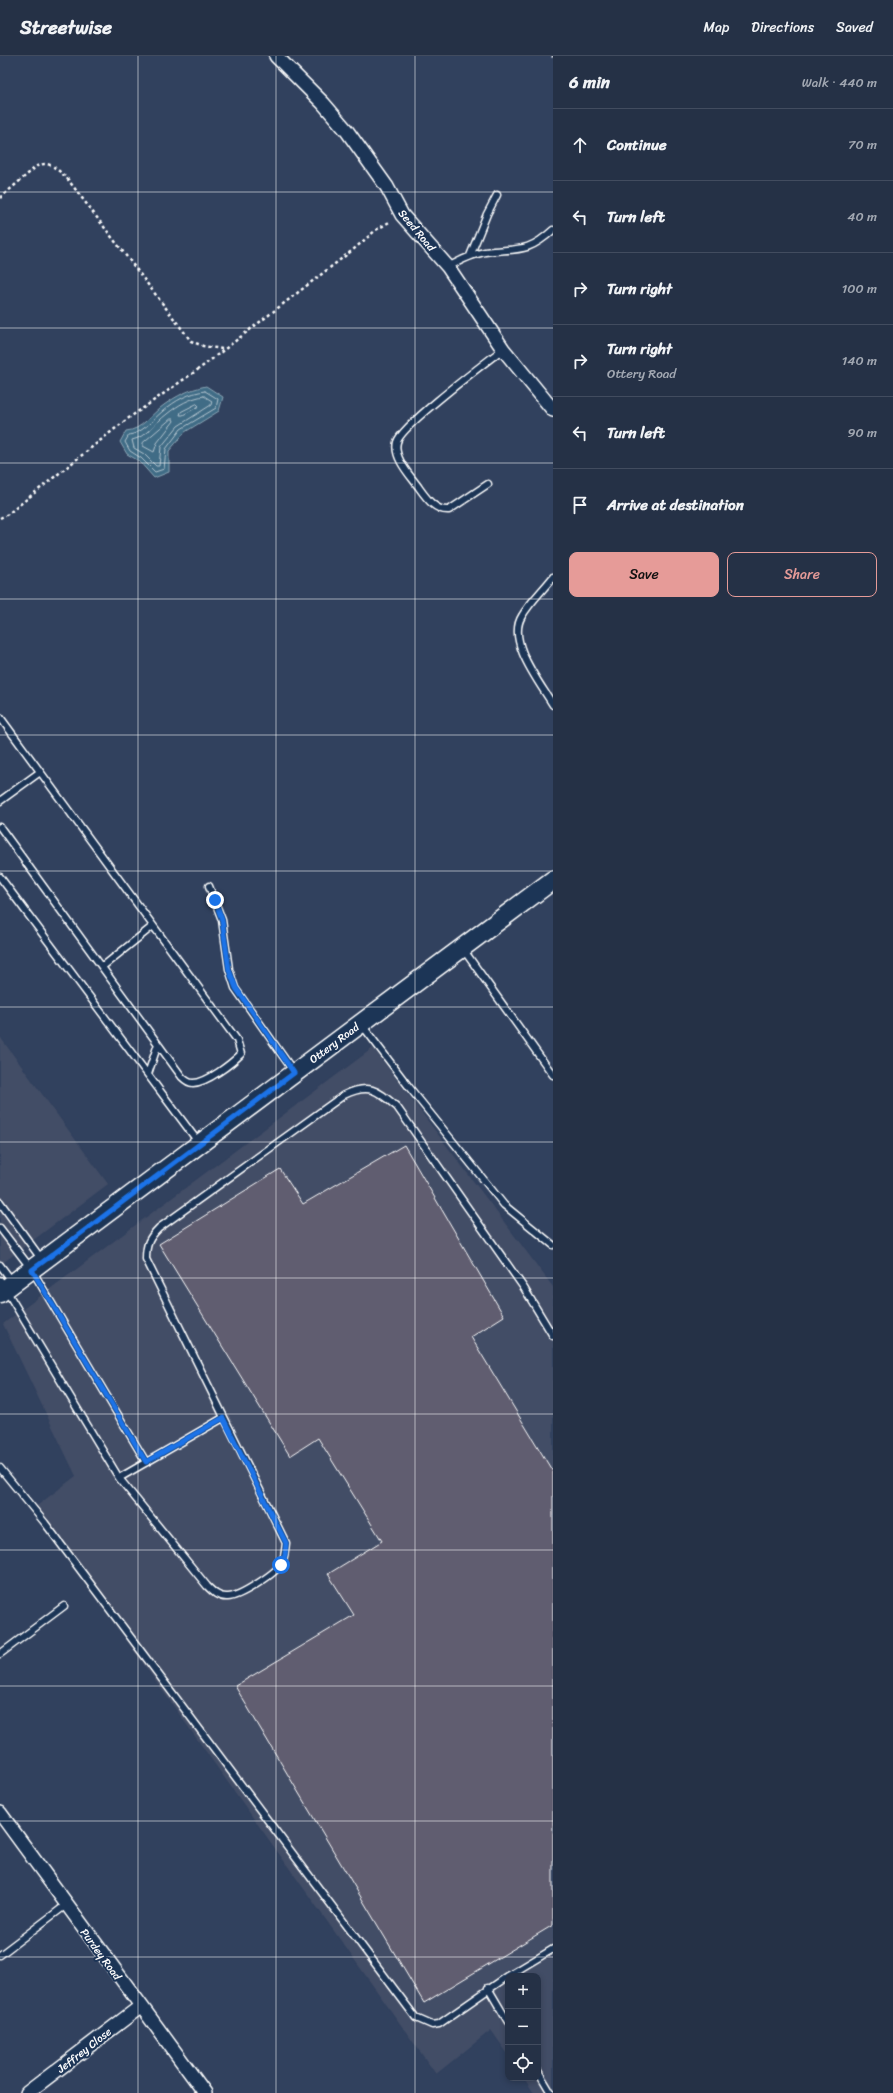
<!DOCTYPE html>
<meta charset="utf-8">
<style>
:root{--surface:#253146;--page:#2d394d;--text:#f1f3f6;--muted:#a3a9b3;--line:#424c5f;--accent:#e69b98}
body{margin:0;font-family:Sriracha,sans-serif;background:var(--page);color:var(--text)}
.controls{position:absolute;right:12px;bottom:12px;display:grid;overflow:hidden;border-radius:8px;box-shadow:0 2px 6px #0003}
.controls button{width:36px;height:36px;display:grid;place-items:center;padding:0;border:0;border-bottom:1px solid var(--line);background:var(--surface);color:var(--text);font:20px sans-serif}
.stop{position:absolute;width:12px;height:12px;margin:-9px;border:3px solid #1a73e8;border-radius:50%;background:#fff}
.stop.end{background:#1a73e8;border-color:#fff;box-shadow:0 1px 4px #0008}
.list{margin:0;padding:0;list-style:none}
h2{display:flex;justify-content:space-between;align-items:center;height:52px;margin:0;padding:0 16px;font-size:17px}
h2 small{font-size:13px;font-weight:400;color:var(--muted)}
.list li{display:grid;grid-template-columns:26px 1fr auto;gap:12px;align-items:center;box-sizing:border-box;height:72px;padding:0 16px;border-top:1px solid var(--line)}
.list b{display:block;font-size:15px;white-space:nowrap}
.list p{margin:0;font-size:13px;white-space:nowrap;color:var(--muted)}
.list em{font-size:13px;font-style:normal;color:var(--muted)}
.actions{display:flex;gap:8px;padding:12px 16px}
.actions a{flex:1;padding:9px 0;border:1px solid var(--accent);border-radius:8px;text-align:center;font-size:14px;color:var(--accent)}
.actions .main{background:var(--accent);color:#111}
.icon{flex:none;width:22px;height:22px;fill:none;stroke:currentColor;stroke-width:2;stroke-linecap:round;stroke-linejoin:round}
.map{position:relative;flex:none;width:553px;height:2037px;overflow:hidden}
header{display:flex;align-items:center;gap:24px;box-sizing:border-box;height:56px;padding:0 20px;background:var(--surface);border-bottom:1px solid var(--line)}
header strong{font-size:19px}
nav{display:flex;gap:22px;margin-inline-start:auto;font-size:14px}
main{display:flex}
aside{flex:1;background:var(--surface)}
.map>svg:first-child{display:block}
.built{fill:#434d66}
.water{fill:#406c86;stroke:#8ca7b6}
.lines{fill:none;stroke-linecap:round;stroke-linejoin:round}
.shore{stroke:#b3c4cf;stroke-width:1}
.building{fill:#615d70;stroke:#fff}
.lane-casing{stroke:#fff;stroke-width:9}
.street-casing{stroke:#fff;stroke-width:16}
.secondary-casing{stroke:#fff;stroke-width:21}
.path{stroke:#fff;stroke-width:2.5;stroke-dasharray:3 3;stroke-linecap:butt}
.lane{stroke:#1d3557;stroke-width:6}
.street{stroke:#1d3557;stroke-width:13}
.secondary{stroke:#1d3557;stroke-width:18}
.route{stroke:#1a73e8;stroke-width:5}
.grid{fill:none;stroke:#fff;stroke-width:1;stroke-opacity:0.55}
.labels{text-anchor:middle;stroke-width:4;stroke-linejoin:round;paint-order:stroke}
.street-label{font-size:11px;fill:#fff;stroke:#1d3557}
</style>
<header>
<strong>Streetwise</strong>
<nav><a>Map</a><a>Directions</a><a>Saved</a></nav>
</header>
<main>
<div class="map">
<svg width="553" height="2037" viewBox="0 0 553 2037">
<rect width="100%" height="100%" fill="#31415e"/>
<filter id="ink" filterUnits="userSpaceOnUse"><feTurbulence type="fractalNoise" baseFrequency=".025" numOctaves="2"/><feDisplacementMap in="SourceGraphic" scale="8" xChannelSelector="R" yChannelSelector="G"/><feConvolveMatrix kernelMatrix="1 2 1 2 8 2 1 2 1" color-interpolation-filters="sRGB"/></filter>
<g filter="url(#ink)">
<path class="built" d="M 0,981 L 108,1128 L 0,1209 Z
M 373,992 L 553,1231 L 553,2037 L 534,2037 L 524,2022 L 538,2022 L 538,1920 L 508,1920 L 508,1998 L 491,1974 L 436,2018 L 33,1453 L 76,1420 L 3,1268 Z"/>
<path class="water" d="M 206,330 L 223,341 L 219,355 L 185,376 L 169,395 L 169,416 L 154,422 L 139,405 L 127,398 L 120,386 L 126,375 C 142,374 151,358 164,349 C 178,339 188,334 206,330 Z"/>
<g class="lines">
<path class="shore" d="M 205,335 L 218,343 L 216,352 L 181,373 L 166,393 L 164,413 L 155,416 L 141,402 L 130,395 L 125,386 L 129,379 C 143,377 152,364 163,355 C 176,344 189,337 205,335 Z
M 204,340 L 212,345 L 211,349 L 178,370 L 161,391 L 159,410 L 156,410 L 144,398 L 134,392 L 132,384 C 146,381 155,367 167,358 C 178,349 190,342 204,340 Z
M 197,348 L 199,350 L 183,359 L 180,359 L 181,356 Z
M 171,363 L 173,363 L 174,365 L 157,387 L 154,396 L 143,390 L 143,387 Z"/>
</g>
<path class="building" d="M 404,1089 L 504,1260 L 471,1281 L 553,1416 L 553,1869 L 424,1947 L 235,1630 L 354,1559 L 328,1518 L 382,1485 L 318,1382 L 290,1400 L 159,1188 L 280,1113 L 303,1148 Z"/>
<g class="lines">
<g class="lane-casing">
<path id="lane" d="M 470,200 L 487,158 L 497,139
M 448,211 C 459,205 472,198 485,196 C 517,192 527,198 553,174
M 488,428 L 449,454 C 434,455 425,440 417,429 C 409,418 393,401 397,386 C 402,369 485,307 503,293
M 553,521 C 543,534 530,546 522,560 C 506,585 540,627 553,649
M 0,661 L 237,984 L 241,998 C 232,1007 207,1027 193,1027 C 188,1027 185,1024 182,1021 L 0,771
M 0,745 L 40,716
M 0,821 L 199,1087
M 209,830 L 222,864 L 229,913 L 235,932 L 294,1016
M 463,893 L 553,1019
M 102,911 L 153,870
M 362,969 L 409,1031 L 504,1149 L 553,1189
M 148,1018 L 158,988
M 0,1146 L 42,1204
M 0,1172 L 32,1214 L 146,1406
M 0,1209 L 12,1225
M 0,1224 L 119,1422 L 207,1530 C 213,1536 219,1542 228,1541 C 239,1541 275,1518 281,1508 C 285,1502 285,1494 286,1487 L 146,1203 C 146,1188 149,1182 159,1172 L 344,1039 C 370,1027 377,1034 397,1051 L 524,1232 L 553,1280
M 0,1412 L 45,1467 L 416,1962 L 432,1969 L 439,1968 L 508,1920
M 119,1422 L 223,1362
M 0,1598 L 64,1550
M 0,1899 L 66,1849
M 508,1920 L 553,1893
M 488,1932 L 508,1966
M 538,2015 L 551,2037"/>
</g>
<g class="street-casing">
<path id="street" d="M 276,0 L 323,47 L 347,75 L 387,131 L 402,159 L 448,211 L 503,293 L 553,354
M 0,1757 L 205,2037
M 27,2037 L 140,1951"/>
</g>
<g class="secondary-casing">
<path id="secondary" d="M 0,1237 L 553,824"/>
</g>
<path class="path" d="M 552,0 L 553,1
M 0,142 L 37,110 C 50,104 56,113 66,121 L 191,285 L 203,290 L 222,293
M 0,462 L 8,458 L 126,364 L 203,310 L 354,193 L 376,174 L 391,165"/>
<use href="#lane" class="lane"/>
<use href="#street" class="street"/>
<use href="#secondary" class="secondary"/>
</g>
</g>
<g class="lines" filter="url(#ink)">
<path class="route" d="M 215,844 L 222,864 L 229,914 L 236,932 L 294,1017 L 32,1214 L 146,1406 L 223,1362 L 286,1487 L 285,1499 L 281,1509"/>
</g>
<path class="grid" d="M 138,0 L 138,2037M 276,0 L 276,2037M 415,0 L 415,2037M 0,136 L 553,136M 0,272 L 553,272M 0,407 L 553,407M 0,543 L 553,543M 0,679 L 553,679M 0,815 L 553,815M 0,951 L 553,951M 0,1086 L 553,1086M 0,1222 L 553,1222M 0,1358 L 553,1358M 0,1494 L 553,1494M 0,1630 L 553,1630M 0,1765 L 553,1765M 0,1901 L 553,1901"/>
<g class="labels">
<g class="street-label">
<text transform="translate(417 174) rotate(50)" y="4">Seed Road</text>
<text transform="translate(334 987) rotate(-37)" y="4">Ottery Road</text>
<text transform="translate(101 1898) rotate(54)" y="4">Purdey Road</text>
<text transform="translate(84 1994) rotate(-38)" y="4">Jeffrey Close</text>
</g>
</g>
</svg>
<div class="controls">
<button>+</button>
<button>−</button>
<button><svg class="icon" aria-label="locate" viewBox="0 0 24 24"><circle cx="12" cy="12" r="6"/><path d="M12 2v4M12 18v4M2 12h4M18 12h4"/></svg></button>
</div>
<div class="stop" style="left:281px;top:1509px"></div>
<div class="stop end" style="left:215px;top:844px"></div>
</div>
<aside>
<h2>6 min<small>Walk · 440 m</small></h2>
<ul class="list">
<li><svg class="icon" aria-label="ahead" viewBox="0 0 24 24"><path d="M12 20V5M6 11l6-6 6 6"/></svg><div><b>Continue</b></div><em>70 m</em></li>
<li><svg class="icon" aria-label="left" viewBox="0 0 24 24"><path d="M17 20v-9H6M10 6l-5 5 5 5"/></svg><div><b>Turn left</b></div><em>40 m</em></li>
<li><svg class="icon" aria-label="right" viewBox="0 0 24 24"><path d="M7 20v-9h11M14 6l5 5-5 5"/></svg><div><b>Turn right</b></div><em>100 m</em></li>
<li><svg class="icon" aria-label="right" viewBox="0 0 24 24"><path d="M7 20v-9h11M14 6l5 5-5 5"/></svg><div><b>Turn right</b><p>Ottery Road</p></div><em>140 m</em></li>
<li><svg class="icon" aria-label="left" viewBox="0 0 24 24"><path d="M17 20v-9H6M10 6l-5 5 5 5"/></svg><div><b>Turn left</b></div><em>90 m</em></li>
<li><svg class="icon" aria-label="arrive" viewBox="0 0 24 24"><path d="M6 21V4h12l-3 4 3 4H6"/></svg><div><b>Arrive at destination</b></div></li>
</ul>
<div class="actions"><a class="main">Save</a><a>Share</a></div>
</aside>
</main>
